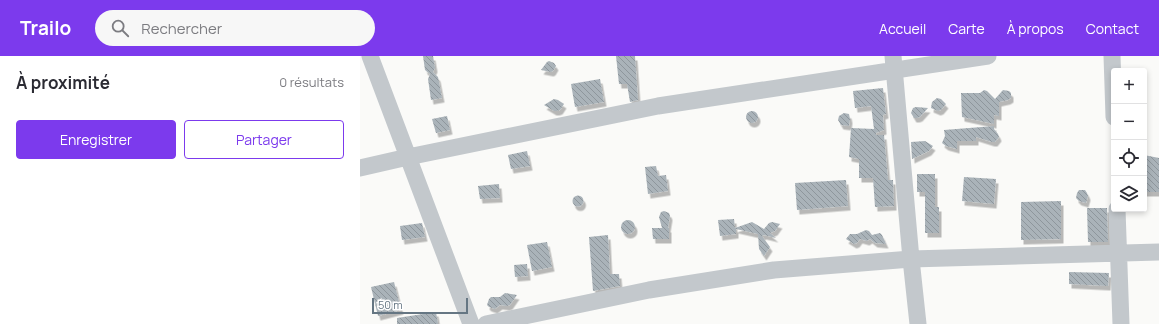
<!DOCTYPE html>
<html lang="fr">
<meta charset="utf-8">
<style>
:root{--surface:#fff;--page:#f7f7f7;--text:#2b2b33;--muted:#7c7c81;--line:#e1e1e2;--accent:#7c3aed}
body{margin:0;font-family:Manrope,sans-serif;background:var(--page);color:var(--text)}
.controls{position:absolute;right:12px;top:12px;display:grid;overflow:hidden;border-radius:4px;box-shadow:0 2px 6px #0003}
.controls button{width:36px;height:36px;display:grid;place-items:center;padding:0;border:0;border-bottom:1px solid var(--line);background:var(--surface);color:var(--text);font:20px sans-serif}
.scale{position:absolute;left:12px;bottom:10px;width:96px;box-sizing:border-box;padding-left:4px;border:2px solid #657683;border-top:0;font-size:11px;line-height:14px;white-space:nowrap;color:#657683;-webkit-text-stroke:3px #fff;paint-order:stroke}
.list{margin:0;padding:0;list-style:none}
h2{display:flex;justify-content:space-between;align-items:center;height:52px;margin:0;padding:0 16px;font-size:17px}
h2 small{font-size:13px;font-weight:400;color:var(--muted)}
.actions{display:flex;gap:8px;padding:12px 16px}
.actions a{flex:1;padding:9px 0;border:1px solid var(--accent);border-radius:4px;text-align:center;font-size:14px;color:var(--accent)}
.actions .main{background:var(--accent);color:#fff}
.icon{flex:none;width:22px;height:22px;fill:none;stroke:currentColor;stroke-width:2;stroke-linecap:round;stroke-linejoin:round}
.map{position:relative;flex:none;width:799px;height:268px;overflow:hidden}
header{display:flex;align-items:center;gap:24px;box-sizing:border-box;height:56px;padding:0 20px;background:var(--accent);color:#fff}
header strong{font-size:19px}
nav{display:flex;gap:22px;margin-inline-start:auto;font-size:14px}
.search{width:280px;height:36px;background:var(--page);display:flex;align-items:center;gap:10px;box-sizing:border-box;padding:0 14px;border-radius:22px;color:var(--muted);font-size:15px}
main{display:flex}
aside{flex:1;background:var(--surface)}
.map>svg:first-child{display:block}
.building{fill:url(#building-back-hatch);filter:url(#shadow)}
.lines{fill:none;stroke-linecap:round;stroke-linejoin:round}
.minor{stroke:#c3c8cc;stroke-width:17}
</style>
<header>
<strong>Trailo</strong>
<div class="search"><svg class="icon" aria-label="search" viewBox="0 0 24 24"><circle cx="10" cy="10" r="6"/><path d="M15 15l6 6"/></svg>Rechercher</div>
<nav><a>Accueil</a><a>Carte</a><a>À propos</a><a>Contact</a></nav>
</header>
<main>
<aside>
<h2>À proximité<small>0 résultats</small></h2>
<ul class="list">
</ul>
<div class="actions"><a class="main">Enregistrer</a><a>Partager</a></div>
</aside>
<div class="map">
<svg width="799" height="268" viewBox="0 0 799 268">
<defs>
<pattern id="building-back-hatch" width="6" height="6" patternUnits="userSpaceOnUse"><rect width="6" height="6" fill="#aab3b9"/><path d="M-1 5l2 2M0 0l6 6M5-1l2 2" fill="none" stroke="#8e969c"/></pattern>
<filter id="shadow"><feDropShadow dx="2.5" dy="4.5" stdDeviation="0" flood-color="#0004"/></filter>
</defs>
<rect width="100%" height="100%" fill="#fafaf8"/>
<path class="building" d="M 63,0 L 73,0 L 75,12 L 73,16 L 78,21 L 82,42 L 71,44 L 68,23 L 70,18 L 65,14 Z
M 256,0 L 275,0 L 278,44 L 270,46 L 267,28 L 259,28 Z
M 189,5 L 194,7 L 196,10 L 193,15 L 191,16 L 181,14 L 187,6 Z
M 240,23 L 244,46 L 215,51 L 211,28 Z
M 523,32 L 526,58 L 523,59 L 524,74 L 516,77 L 516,79 L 524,79 L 528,124 L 533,124 L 534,150 L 515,151 L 513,122 L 499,122 L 499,103 L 489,101 L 491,72 L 514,73 L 511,50 L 495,52 L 493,35 Z
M 624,34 L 627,35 L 635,43 L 643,34 L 649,35 L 651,37 L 651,42 L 648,44 L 639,46 L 639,60 L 634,59 L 634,68 L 602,61 L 601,37 L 620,37 Z
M 577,42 L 581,43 L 586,48 L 581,54 L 578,55 L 571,52 L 572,46 Z
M 194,43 L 198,44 L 204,48 L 200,54 L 197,55 L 194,55 L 184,49 Z
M 556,51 L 568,52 L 560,61 L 557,62 L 554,62 L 551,57 L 553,52 Z
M386 61a6 6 0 1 1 12 0a6 6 0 1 1-12 0Z
M 484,57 L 489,58 L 490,63 L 489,70 L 481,69 L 478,64 L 479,60 Z
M 87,60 L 90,74 L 76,77 L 72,63 Z
M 634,70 L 634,73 L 638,78 L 639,81 L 635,86 L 632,86 L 616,81 L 616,85 L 597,85 L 597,93 L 586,90 L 582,87 L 585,80 L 584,74 Z
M 565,85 L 573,90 L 569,95 L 552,103 L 551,86 Z
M 167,95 L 170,110 L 151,113 L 148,99 Z
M 784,99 L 799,102 L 799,136 L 784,136 Z
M 296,110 L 298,120 L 306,119 L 308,135 L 288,138 L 285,111 Z
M 557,118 L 575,118 L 575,151 L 579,151 L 579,177 L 565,177 L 565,136 L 557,136 Z
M 604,121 L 636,123 L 634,148 L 602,145 Z
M 486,124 L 488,150 L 437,154 L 435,127 Z
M 139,128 L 140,142 L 120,143 L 118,130 Z
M 719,134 L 725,134 L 727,137 L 728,140 L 726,147 L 719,145 L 716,142 L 717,137 Z
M212.5 145a5.5 5.5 0 1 1 11 0a5.5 5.5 0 1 1-11 0Z
M 701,145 L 701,183 L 661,184 L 661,146 Z
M 727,152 L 747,152 L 748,186 L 728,186 Z
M 304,155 L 309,157 L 310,160 L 308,172 L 309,172 L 309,183 L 293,183 L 292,172 L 302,172 L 299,161 L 301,156 Z
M 374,163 L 375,172 L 392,166 L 404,173 L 409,167 L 412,166 L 420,168 L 415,175 L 410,177 L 416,182 L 404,179 L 402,180 L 410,191 L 404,200 L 399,193 L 398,178 L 376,173 L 376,178 L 360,180 L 358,164 Z
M261 171a7 7 0 1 1 14 0a7 7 0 1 1-14 0Z
M 62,167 L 65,181 L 42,184 L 40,170 Z
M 506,174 L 509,175 L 512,179 L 520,177 L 522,179 L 526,188 L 515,187 L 510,183 L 507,185 L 500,183 L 497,187 L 494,188 L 486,183 L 490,178 L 497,178 Z
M 248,179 L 250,218 L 259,218 L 260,230 L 233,235 L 229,181 Z
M 187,186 L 192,211 L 172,215 L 167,189 Z
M 167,208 L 168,220 L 155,221 L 154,209 Z
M 709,216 L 749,217 L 748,230 L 709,228 Z
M 34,226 L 41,254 L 18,260 L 11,231 Z
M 145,237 L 157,239 L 150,249 L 147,250 L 140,249 L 135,253 L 129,251 L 127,249 L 129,243 L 131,241 L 140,241 Z
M 76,256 L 78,268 L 37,268 L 37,262 Z"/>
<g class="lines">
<path class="minor" d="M 10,0 L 111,268
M 533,0 L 551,203 L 558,268
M 752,0 L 754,61
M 0,112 L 48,101 L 298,50 L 628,0
M 757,153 L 761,268
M 126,268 L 289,234 L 414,214 L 551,203 L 799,196"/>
</g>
</svg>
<div class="controls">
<button>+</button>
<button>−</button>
<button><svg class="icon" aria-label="locate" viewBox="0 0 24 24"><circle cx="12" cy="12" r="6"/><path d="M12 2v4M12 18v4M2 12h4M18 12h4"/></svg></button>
<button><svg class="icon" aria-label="layers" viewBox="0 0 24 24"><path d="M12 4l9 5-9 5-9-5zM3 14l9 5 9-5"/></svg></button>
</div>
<div class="scale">50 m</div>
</div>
</main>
